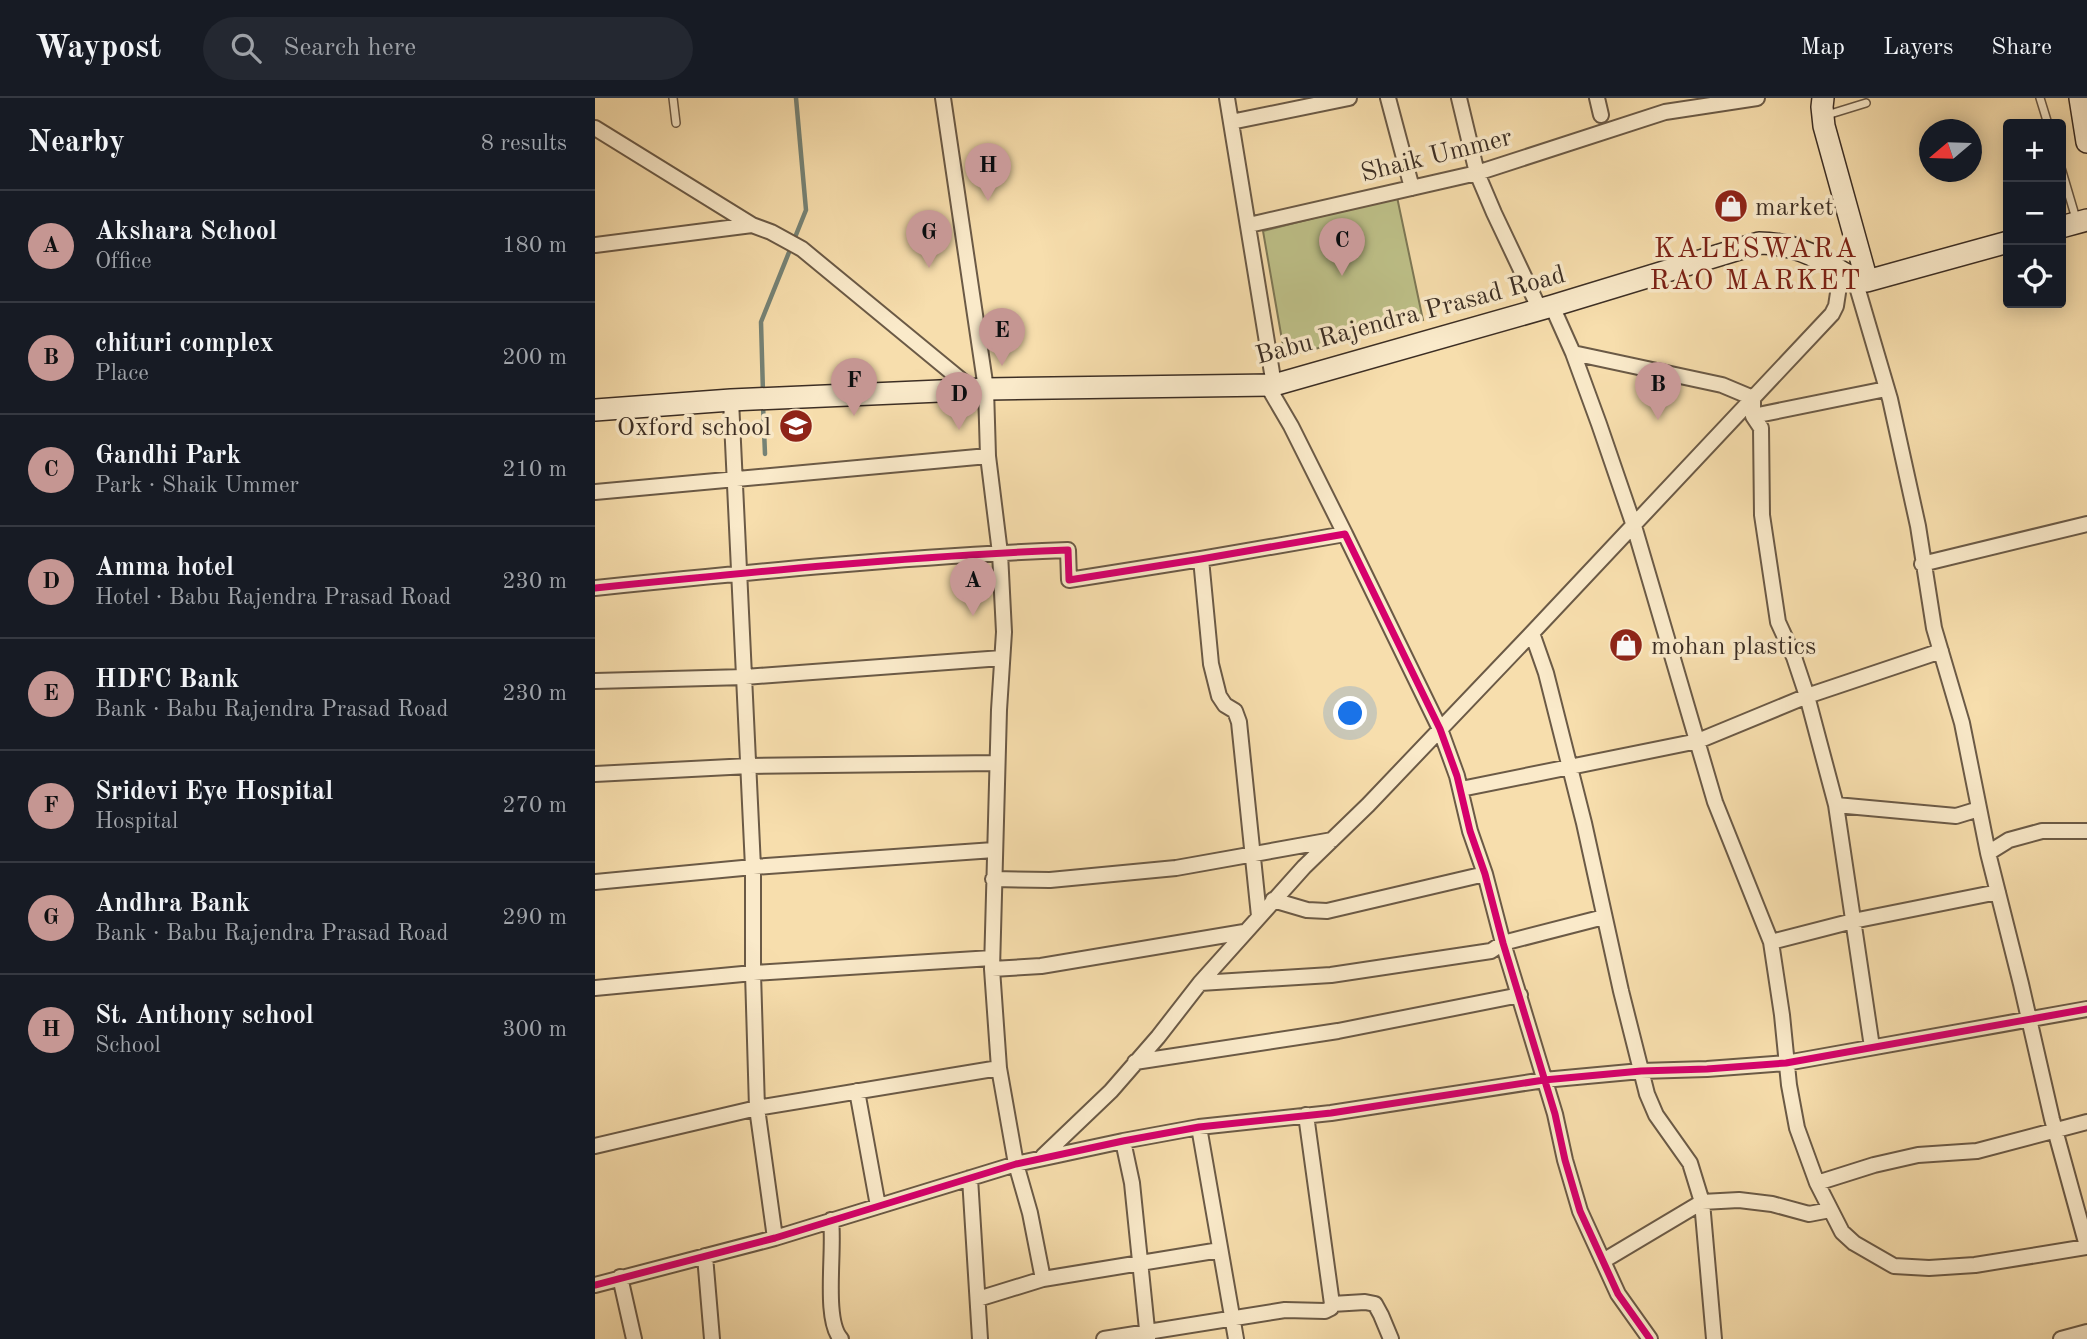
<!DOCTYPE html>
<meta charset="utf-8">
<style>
:root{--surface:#171b24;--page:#242831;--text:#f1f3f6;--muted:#9ea1a6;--line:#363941;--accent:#c59692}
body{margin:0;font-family:"Old Standard TT",serif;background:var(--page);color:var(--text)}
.controls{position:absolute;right:21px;top:21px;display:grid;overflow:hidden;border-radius:7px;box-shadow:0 4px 18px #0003}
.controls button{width:63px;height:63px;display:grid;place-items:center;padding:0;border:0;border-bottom:2px solid var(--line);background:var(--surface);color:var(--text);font:35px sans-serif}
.compass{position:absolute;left:1324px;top:21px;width:63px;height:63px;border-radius:50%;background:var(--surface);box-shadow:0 4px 18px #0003;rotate:251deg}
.you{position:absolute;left:756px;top:616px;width:24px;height:24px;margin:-18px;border:5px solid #fff;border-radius:50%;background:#1a73e8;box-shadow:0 0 0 10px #1a73e833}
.badge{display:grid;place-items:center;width:46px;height:46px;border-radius:50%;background:var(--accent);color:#111;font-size:23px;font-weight:700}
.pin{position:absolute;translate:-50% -58px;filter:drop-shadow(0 2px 4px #0008)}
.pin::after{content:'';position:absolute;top:37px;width:24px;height:21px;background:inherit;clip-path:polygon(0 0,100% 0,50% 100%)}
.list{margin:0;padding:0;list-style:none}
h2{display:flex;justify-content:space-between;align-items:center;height:91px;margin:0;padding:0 28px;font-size:30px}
h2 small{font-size:23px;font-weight:400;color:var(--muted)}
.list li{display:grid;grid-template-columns:46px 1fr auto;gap:21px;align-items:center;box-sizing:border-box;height:112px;padding:0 28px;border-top:2px solid var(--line)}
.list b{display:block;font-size:26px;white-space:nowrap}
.list p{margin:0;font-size:23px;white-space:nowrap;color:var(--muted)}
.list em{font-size:23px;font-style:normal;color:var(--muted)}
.icon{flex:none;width:38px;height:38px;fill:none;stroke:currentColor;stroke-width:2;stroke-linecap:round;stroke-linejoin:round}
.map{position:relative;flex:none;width:1492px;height:1241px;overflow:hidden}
header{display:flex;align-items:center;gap:42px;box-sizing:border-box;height:98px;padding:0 35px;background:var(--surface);border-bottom:2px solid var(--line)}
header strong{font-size:33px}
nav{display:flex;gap:38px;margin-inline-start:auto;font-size:24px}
.search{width:490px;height:63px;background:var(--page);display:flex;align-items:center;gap:18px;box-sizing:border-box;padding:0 24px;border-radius:38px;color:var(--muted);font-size:26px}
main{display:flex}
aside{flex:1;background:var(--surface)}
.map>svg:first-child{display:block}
.green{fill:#bec189;stroke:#7d7856;stroke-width:2}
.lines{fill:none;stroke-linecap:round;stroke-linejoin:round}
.stream{stroke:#768376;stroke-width:4.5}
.lane-casing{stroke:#6b5a46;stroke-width:10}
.street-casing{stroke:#6b5a46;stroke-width:18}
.secondary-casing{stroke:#3c2e24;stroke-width:24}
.lane{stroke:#faeaca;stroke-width:7}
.street{stroke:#faeaca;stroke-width:14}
.secondary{stroke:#faeaca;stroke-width:21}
.cycleway-casing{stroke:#faeaca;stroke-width:11}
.cycleway{stroke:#d6006c;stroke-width:7}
.labels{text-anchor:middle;stroke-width:7;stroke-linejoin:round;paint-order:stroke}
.street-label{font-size:26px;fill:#3c2e24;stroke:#faeaca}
.poi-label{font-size:26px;fill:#3c2e24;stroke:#faeaca;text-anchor:start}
.neighbourhood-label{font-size:28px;letter-spacing:2px;fill:#7a1f14;stroke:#faeaca}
</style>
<header>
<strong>Waypost</strong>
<div class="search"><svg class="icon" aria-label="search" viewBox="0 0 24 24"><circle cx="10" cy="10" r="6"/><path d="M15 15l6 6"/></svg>Search here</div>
<nav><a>Map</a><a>Layers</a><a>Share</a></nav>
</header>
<main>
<aside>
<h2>Nearby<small>8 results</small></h2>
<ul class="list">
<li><span class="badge">A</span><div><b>Akshara School</b><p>Office</p></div><em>180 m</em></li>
<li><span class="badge">B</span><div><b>chituri complex</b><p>Place</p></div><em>200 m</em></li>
<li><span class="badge">C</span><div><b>Gandhi Park</b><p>Park · Shaik Ummer</p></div><em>210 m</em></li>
<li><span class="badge">D</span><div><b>Amma hotel</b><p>Hotel · Babu Rajendra Prasad Road</p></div><em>230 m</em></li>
<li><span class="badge">E</span><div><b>HDFC Bank</b><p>Bank · Babu Rajendra Prasad Road</p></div><em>230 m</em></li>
<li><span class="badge">F</span><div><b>Sridevi Eye Hospital</b><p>Hospital</p></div><em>270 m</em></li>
<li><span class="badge">G</span><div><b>Andhra Bank</b><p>Bank · Babu Rajendra Prasad Road</p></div><em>290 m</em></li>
<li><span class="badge">H</span><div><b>St. Anthony school</b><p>School</p></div><em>300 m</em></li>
</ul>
</aside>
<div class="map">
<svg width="1492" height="1241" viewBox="0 0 1492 1241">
<rect width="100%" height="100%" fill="#f7dead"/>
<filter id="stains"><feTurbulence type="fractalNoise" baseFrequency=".00286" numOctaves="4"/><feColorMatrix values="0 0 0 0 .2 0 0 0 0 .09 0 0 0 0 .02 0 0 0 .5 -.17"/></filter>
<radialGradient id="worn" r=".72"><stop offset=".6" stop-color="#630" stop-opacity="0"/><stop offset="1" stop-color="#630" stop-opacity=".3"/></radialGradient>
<path class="green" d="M 802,99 L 828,222 L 690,259 L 668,133 Z"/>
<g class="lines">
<path class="stream" d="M 168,295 L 166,224 L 211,112 L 201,0
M 168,307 L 170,356"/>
<g class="lane-casing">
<path id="lane" d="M 78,0 L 81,25
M 1445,0 L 1453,26
M 1232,17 L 1271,5
M 1466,70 L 1482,124"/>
</g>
<g class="street-casing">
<path id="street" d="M 348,0 L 391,291 L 393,358 L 405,455 L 409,534 L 404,612 L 397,871 L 404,970 L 421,1066 L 435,1115 L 448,1181
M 632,0 L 679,287
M 793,0 L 817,90
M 864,0 L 882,75 L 899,115 L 945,212
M 1002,0 L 1006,17
M 636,24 L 754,0
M 0,30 L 157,127 L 176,134 L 207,151 L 377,291
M 654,127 L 882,75 L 1070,14 L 1162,0
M 0,147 L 157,127
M 1260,182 L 1295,301 L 1323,428 L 1339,530 L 1367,625 L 1393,755 L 1426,886 L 1457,1021 L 1492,1148
M 957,208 L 978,255 L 1004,326 L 1039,428 L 1120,704 L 1176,844 L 1187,917 L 1194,987 L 1202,1030 L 1222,1085 L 1247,1134 L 1259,1145 L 1299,1168 L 1334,1170 L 1380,1167 L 1492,1149
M 978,255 L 1127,287 L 1158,300 L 1158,318 L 1166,330 L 1167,417 L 1183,524 L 1199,559 L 1212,598 L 1241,707 L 1277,949
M 672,287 L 696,328 L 750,436
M 136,302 L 158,769 L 158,875 L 162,1010 L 180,1140
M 1158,318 L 1291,291
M 0,394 L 393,358
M 606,461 L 616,566 L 624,598 L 630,607 L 640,613 L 644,624 L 664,818
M 1327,466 L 1492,426
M 0,490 C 157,474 315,458 473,452 L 474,482 L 606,461 L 750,436 L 845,631 L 862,678 L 875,733 L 890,776 L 908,845 L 960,1016 L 970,1062 L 985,1113 L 1023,1196 L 1055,1241
M 937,535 L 951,575 L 989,725 L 1026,893 L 1052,996 L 1061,1017 L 1095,1065 L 1107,1104 L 1119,1241
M 0,583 L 150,579 L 407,560
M 0,676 L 154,668 L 402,665
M 866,691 L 1103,643 L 1212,598 L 1346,553
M 1241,707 L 1361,718 L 1384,711
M 1393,755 L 1414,742 L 1447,733 L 1492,733
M 398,781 L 455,782 L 581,770 L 737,742
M 0,784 L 158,769 L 399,752
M 678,802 L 712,812 L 732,813 L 890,776
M 1176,844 L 1258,823 L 1403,794
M 397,871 L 446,868 L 649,834
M 605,885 L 736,877 L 896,853 L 908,845 L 1009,819
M 0,890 L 158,875 L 397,860
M 540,964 L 743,933 L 925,897
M 262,993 L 283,1108
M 711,1017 L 737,1206
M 604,1029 L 641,1241
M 528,1043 L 537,1085 L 553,1241
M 0,1048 L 162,1010 L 404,970
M 448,1058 L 516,993 L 563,939 L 605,885 L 709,769 L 773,707 L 937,535 L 1237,216 L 1241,208 L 1246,175
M 375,1080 L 385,1241
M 1222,1085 L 1279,1067 L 1323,1057 L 1382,1053 L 1492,1024
M 236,1122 C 240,1151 228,1222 246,1241
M 110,1158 L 117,1241
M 1008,1163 L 1107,1104 L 1144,1102 L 1177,1106 L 1214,1116 L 1235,1112
M 25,1179 L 39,1241
M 0,1187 L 180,1140 L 421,1066 L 528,1043 L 604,1029 L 736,1015 L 949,982 L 1046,973 L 1112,971 L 1191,965 L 1492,911
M 383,1201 L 448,1181 L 625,1152
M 509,1241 L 690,1212 L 730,1213 L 736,1210 L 737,1206 L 770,1204 L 780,1206 L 786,1217 L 796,1241
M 1466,1241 L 1492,1234"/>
</g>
<g class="secondary-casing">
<path id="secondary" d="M 1228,0 L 1227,9 L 1229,28 L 1272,183
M 1485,0 L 1492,44
M 1466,129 L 1492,122
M 0,312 L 136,302 L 391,291 L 679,287 L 957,208 L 1164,145 C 1187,145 1207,151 1227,162 C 1243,171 1253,181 1272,183 L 1413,144"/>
</g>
<use href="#lane" class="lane"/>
<use href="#street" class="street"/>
<use href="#secondary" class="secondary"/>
<g class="cycleway-casing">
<path id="cycleway" d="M 0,490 C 157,474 315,458 473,452 L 474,482 L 606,461 L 750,436 L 845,631 L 862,678 L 875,733 L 890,776 L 908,845 L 960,1016 L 970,1062 L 985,1113 L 1023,1196 L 1055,1241
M 0,1187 L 180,1140 L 421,1066 L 528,1043 L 604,1029 L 736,1015 L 949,982 L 1046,973 L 1112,971 L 1191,965 L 1492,911"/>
</g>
<use href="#cycleway" class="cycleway"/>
</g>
<defs>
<g id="shop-disc" transform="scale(1.75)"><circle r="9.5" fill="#8f2418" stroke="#faeaca"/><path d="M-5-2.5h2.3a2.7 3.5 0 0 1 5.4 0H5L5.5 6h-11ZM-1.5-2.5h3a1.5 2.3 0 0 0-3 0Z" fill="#fff"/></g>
<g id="school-disc" transform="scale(1.75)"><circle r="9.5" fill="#8f2418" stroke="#faeaca"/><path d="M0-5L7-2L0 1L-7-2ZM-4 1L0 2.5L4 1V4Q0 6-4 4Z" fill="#fff"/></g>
</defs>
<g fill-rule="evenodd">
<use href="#shop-disc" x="1136" y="108"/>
<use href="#school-disc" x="201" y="328"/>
<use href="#shop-disc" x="1031" y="547"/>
</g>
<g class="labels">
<g class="street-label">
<text transform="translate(841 56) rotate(-14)" y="9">Shaik Ummer</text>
<text transform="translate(815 216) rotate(-15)" y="9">Babu Rajendra Prasad Road</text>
</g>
<g class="poi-label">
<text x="1160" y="117">market</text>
<text x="176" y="337" text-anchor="end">Oxford school</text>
<text x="1056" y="556">mohan plastics</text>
</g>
<g class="neighbourhood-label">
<text x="1161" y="159">KALESWARA<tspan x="1161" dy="32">RAO MARKET</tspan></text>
</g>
</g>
<rect width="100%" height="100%" filter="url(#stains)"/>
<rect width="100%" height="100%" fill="url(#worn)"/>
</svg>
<div class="controls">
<button>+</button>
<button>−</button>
<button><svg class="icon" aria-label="locate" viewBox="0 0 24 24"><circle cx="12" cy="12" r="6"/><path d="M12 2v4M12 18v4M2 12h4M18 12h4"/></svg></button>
</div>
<svg class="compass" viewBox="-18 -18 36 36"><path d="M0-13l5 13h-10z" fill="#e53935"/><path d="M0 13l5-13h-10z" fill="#9ea1a6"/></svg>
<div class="you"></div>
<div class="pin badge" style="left:378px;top:518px">A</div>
<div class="pin badge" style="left:1063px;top:322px">B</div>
<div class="pin badge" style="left:747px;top:178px">C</div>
<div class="pin badge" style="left:364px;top:332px">D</div>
<div class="pin badge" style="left:407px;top:268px">E</div>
<div class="pin badge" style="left:259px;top:318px">F</div>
<div class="pin badge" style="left:334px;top:170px">G</div>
<div class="pin badge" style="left:393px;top:103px">H</div>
</div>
</main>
